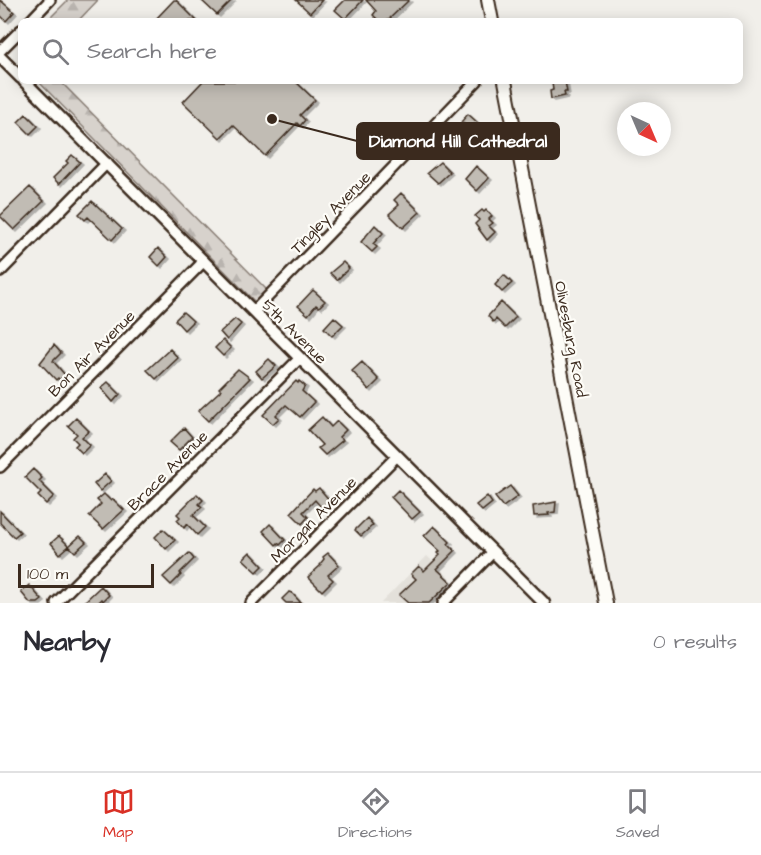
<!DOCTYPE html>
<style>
:root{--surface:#fff;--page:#f2f2f3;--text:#2b2b33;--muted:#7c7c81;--line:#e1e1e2;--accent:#d93025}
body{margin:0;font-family:"Architects Daughter",sans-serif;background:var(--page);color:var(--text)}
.compass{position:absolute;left:617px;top:102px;width:54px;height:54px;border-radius:50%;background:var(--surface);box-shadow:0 3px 15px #0003;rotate:136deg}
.scale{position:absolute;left:18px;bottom:15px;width:136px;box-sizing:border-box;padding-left:6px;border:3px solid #3b2a1e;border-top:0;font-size:16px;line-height:21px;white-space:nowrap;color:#3b2a1e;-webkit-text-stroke:4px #fdfcf7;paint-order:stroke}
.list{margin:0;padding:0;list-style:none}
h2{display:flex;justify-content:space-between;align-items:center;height:78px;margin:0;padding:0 24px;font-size:26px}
h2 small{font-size:20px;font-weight:400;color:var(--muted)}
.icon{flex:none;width:33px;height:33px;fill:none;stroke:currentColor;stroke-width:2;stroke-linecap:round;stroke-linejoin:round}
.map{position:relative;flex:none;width:761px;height:603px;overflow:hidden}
.search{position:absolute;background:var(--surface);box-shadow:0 3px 15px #0003;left:18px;right:18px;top:18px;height:66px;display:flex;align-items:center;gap:15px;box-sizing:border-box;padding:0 21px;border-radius:9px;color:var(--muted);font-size:22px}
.sheet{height:168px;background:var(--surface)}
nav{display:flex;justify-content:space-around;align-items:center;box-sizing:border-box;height:84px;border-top:2px solid var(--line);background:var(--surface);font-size:16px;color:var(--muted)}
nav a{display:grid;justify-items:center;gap:3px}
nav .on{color:var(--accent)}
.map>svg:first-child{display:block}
.built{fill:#e3e0da}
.forest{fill:url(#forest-firs);stroke:#897e75;stroke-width:1.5}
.building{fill:#c1bcb4;stroke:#3b2a1e;stroke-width:1.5;filter:url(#shadow)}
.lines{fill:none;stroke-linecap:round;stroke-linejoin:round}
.minor-casing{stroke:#3b2a1e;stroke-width:14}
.tertiary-casing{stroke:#3b2a1e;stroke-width:15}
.secondary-casing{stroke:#3b2a1e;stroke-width:16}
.minor{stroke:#fdfcf7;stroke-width:9}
.tertiary{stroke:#fdfcf7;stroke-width:10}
.secondary{stroke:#fdfcf7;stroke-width:12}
.labels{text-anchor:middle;stroke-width:4.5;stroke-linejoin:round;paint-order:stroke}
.street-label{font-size:16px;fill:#3b2a1e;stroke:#fdfcf7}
.leader{fill:none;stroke:#3b2a1e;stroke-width:2}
.callout-dot{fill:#3b2a1e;stroke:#fdfcf7;stroke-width:2}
.callout{fill:#3b2a1e;stroke:#3b2a1e;stroke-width:2}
.callout-label{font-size:18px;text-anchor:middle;font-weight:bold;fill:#fff}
</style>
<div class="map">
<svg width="761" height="603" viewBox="0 0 761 603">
<defs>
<pattern id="forest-firs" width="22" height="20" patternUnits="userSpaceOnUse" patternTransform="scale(1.5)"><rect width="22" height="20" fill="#d7d2cc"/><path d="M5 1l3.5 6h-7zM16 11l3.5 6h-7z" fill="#b9b4af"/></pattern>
<filter id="shadow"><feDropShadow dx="3" dy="2" stdDeviation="0" flood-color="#0004"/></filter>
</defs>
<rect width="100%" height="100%" fill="#f1efea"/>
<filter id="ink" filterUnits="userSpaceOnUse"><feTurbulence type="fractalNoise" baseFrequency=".0167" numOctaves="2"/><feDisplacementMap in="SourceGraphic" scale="12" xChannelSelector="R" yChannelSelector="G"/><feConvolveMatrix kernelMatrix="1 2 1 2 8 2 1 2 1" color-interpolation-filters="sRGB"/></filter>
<g filter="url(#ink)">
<path class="built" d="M 427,556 L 457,585 L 439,603 L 381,603 Z"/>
<path class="forest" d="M 68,0 L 98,0 L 78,21 L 47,21 Z
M 38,81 L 60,81 L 267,290 L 259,301 L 255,302 Z"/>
<path class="building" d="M 0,0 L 14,12 L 6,21 L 0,15 Z
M 174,0 L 176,0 L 197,21 L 154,21 Z
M 201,0 L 232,0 L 217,15 Z
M 296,0 L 322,0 L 310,13 Z
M 345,0 L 363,0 L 345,19 L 335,10 Z
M 366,0 L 409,0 L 387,21 L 379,21 L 373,15 L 376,11 Z
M 203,81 L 295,81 L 315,100 L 300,115 L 305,120 L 300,126 L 297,123 L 265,156 L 233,125 L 220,138 L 183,102 Z
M 565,81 L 567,92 L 564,92 L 565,96 L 551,99 L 550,91 L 553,90 L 552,83 Z
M 26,114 L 38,126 L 30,134 L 18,122 Z
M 468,114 L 488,132 L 475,146 L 458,130 L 464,124 L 461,122 Z
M 72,155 L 80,162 L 59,184 L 53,178 L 68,163 L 66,161 Z
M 440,162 L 450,172 L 438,183 L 427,173 Z
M 476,166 L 489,178 L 477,191 L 465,179 Z
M 30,187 L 44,201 L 14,230 L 0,216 Z
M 401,193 L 420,212 L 403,228 L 389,214 L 399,205 L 394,200 Z
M 92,201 L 122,229 L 112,240 L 88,217 L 85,220 L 79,214 Z
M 482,210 L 484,212 L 486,210 L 492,216 L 489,219 L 493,223 L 489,226 L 495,232 L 487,240 L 475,224 L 479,220 L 475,216 Z
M 375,225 L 383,233 L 373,244 L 377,247 L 372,252 L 361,242 Z
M 158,248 L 167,257 L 159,266 L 150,257 Z
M 343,262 L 349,268 L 337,280 L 330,273 Z
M 504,275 L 512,283 L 502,292 L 495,285 Z
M 313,290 L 325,301 L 319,307 L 316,305 L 308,315 L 298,306 Z
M 501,302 L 516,317 L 505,328 L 496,319 L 493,322 L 488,316 Z
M 183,312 L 193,321 L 184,330 L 175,320 Z
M 334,317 L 343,325 L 332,336 L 324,328 Z
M 235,319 L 241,324 L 227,340 L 220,332 Z
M 223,340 L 231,348 L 223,356 L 215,348 Z
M 54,345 L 61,353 L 53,361 L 65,375 L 60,380 L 58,378 L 56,380 L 40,363 Z
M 170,349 L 178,358 L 156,379 L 147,370 Z
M 269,359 L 276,366 L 262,378 L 256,371 Z
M 362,362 L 379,380 L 369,390 L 352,371 Z
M 238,369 L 250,378 L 208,421 L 198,411 L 221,390 L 219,388 Z
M 296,381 L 298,383 L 299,381 L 305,386 L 302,391 L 314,402 L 300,417 L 286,405 L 276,415 L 279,418 L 273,424 L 263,415 Z
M 108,382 L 120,394 L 113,402 L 101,388 Z
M 322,417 L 331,427 L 337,421 L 346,430 L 339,437 L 343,440 L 325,455 L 318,448 L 322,445 L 308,430 Z
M 76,418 L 89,431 L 82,437 L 90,445 L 82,453 L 75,446 L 78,443 L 73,438 L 77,434 L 68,426 Z
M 184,428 L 192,437 L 179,450 L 170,442 Z
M 33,469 L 42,478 L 39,481 L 54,496 L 46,504 L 38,496 L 41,493 L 25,477 Z
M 105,474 L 111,481 L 100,491 L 94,484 Z
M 510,486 L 518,496 L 503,507 L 495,497 Z
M 319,488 L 331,502 L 326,508 L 323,505 L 321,507 L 315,500 L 303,512 L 308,517 L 302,524 L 291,513 L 313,489 L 315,491 Z
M 398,490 L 420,512 L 412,519 L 391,497 Z
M 104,494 L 111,501 L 113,499 L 124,510 L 103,529 L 89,516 L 101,504 L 97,500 Z
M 197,494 L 203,500 L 199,504 L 202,507 L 193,515 L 205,527 L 197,535 L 187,524 L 184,528 L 177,520 L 180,517 L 177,514 Z
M 487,496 L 492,503 L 482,511 L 476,505 Z
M 556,502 L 555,512 L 548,513 L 549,515 L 534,516 L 533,506 Z
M 0,511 L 20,532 L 14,537 L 0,523 Z
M 367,518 L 373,525 L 361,536 L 355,530 Z
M 270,524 L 285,540 L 280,545 L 278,543 L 276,545 L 263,531 Z
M 434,526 L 450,542 L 448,544 L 455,551 L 437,569 L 451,582 L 429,603 L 408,603 L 399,595 L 416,579 L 411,574 L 419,566 L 424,571 L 440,555 L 438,553 L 440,551 L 424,536 Z
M 163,529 L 175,540 L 166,549 L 155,537 Z
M 59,536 L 69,546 L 60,554 L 51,543 Z
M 80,536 L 86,542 L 75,552 L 69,546 Z
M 250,552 L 263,566 L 257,572 L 243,559 Z
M 189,553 L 194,559 L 180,573 L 181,575 L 171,585 L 163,577 Z
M 328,553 L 339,565 L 328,575 L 333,580 L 322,591 L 308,577 L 321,565 L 320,564 L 324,559 L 323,557 Z
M 29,585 L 42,600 L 38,603 L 30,603 L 21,592 Z
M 101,586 L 109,595 L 103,601 L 102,599 L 98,603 L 83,603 Z
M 289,592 L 292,593 L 301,603 L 286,603 L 282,599 Z"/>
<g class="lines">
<g class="minor-casing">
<path id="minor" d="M 30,21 L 50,0
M 0,51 L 21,30
M 0,272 L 107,163
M 254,311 L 477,81
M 0,467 L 204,261
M 56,603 L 300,358
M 251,603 L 397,456
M 443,603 L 493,552"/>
</g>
<g class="tertiary-casing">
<path id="tertiary" d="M 0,57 L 21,78
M 24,81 L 544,603"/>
</g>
<g class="secondary-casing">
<path id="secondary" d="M 488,0 L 492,21
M 505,81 L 606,603"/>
</g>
<use href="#minor" class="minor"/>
<use href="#tertiary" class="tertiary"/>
<use href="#secondary" class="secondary"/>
</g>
</g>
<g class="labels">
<g class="street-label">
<text transform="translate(330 212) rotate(-46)" y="6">Tingley Avenue</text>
<text transform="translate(295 331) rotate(45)" y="6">5th Avenue</text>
<text transform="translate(572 339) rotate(79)" y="6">Olivesburg Road</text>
<text transform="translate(91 353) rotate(-45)" y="6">Bon Air Avenue</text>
<text transform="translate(167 470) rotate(-45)" y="6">Brace Avenue</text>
<text transform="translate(313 519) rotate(-45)" y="6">Morgan Avenue</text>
</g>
</g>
<path class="leader" d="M272 119L357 141"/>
<circle class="callout-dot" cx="272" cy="119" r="6"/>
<rect class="callout" x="357" y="123" width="202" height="36" rx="6"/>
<g class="callout-label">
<text x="458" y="147">Diamond Hill Cathedral</text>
</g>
</svg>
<svg class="compass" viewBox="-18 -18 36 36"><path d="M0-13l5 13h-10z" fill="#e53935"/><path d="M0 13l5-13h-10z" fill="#7c7c81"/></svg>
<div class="scale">100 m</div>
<div class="search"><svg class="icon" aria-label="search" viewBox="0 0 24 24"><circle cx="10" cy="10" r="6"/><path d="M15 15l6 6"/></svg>Search here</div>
</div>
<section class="sheet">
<h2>Nearby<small>0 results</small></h2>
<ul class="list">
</ul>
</section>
<nav>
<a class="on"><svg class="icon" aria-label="map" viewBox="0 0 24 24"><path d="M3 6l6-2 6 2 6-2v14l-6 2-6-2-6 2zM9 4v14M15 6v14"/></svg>Map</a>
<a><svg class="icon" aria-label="directions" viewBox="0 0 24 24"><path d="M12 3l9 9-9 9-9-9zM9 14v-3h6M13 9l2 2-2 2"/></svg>Directions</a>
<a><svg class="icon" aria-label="saved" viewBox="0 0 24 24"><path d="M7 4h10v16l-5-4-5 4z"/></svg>Saved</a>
</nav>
